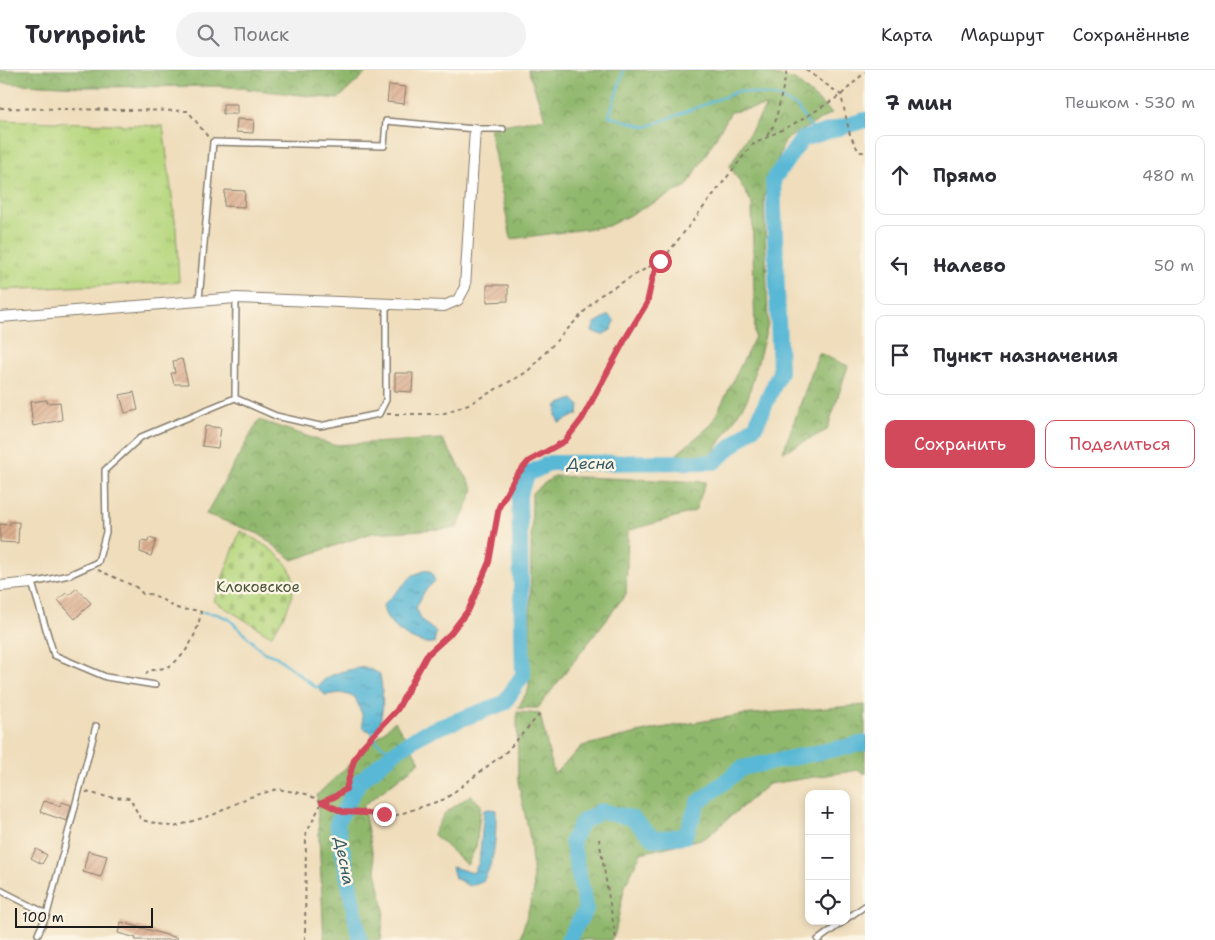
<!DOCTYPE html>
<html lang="ru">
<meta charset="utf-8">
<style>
:root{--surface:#fff;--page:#f2f2f3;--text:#2b2b33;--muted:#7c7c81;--line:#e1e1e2;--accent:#d1495b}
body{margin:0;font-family:"Shantell Sans",sans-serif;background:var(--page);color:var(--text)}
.controls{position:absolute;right:15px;bottom:15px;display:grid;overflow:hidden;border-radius:10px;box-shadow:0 2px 8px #0003}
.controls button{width:45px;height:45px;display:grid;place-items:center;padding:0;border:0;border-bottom:1px solid var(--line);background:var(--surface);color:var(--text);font:25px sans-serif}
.scale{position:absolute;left:15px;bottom:12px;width:138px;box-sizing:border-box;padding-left:5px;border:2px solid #1c1c1c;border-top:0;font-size:14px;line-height:18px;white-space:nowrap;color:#1c1c1c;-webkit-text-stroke:4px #fcf5e5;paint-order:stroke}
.stop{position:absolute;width:15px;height:15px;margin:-11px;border:4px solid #d1495b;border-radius:50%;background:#fff}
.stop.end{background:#d1495b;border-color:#fff;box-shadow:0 1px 5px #0008}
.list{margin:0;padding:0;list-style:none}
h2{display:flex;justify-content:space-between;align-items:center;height:65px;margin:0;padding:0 20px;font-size:21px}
h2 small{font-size:16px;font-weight:400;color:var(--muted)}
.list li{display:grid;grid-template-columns:32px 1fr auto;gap:15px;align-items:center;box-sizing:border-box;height:80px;margin:0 10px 10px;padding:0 10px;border:1px solid var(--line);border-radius:10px}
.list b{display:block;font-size:19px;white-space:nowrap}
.list em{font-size:16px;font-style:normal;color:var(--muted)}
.actions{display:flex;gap:10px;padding:15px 20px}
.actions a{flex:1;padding:11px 0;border:1px solid var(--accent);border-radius:10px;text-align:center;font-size:18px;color:var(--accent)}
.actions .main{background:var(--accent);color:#fff}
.icon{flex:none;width:28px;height:28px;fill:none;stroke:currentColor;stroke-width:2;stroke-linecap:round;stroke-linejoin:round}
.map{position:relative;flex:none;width:865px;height:870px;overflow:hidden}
header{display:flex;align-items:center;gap:30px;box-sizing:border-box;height:70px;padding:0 25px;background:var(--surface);border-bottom:1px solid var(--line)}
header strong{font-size:24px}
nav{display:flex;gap:28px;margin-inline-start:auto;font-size:18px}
.search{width:350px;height:45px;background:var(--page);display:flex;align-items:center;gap:12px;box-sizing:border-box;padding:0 18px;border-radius:28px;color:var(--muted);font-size:19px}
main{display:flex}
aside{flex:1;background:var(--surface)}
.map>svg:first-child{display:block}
.grass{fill:url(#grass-tufts);stroke:#697a4d}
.forest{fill:url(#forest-crowns);stroke:#566a44}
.cemetery{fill:url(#cemetery-stones);stroke:#697a4d}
.water{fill:url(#water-ripples);stroke:#3a6a79}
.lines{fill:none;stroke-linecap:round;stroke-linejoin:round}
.stream{stroke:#58b8d6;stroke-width:2.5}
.river{stroke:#58b8d6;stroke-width:16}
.building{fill:url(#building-hatch)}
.service-casing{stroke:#867c6c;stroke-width:8}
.minor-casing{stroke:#867c6c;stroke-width:12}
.path{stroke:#867c6c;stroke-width:2;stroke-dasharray:4 4;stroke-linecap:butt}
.service{stroke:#fff;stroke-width:5}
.minor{stroke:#fff;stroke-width:10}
.route{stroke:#d1495b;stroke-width:6}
.labels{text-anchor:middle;stroke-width:5;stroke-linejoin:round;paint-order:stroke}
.park-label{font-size:15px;fill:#4a5439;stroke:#fcf5e5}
.water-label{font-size:16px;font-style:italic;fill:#345a66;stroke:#fcf5e5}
</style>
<header>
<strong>Turnpoint</strong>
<div class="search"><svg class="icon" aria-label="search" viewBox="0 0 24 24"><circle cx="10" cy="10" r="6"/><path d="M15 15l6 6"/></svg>Поиск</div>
<nav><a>Карта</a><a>Маршрут</a><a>Сохранённые</a></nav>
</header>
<main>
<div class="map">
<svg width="865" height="870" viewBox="0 0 865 870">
<defs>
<pattern id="grass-tufts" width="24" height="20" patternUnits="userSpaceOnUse" patternTransform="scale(1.25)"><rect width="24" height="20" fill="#b6d77e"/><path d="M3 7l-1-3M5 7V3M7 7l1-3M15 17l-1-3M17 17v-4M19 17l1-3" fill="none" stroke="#9cb86c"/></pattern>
<pattern id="forest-crowns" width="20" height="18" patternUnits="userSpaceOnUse" patternTransform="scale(1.25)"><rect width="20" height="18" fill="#90b86d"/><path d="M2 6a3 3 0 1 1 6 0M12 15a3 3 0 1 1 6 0" fill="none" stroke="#759559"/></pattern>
<pattern id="cemetery-stones" width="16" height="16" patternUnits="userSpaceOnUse" patternTransform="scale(1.25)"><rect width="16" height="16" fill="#b6d77e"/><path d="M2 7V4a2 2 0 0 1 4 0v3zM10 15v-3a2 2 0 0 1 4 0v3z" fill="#9cb86c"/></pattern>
<pattern id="water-ripples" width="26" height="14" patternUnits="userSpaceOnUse" patternTransform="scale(1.25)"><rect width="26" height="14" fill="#58b8d6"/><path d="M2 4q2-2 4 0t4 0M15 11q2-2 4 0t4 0" fill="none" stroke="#4895ad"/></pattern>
<pattern id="building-hatch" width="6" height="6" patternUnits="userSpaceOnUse" patternTransform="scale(1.25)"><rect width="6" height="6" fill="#dcae8f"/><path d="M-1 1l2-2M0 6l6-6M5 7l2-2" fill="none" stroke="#bc957b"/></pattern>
</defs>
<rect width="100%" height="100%" fill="#fcf5e5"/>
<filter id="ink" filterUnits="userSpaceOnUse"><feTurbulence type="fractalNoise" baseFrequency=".02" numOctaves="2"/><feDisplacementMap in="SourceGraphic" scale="10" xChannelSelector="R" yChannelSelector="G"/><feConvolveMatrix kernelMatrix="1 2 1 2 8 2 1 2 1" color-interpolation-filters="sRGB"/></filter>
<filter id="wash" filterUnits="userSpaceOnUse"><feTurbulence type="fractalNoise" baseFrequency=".0096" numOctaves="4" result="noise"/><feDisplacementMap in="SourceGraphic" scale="20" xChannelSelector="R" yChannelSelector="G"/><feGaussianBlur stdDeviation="1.12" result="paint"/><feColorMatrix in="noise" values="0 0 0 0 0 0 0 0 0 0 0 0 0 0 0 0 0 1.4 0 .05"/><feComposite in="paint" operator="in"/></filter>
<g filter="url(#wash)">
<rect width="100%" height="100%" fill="#efddbb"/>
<path class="grass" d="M 0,50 L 163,56 L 176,158 L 179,212 L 0,220 Z"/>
<path class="forest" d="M 0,0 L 369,0 L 338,29 L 220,16 L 82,17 L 0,13 Z
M 528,0 L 756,0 L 795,10 L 832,43 L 785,70 L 764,127 L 768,254 L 748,328 L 710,388 L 677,384 L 711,355 L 755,267 L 752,133 L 730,96 L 766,36 L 731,42 L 687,116 L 608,156 L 511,169 L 489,57 L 545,48 Z
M 819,283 L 848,296 L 827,360 L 783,382 Z
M 259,350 L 333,375 L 442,369 L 474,419 L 457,458 L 372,463 L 293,490 L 259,464 L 206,444 Z
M 554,406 L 706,412 L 695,441 L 628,461 L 626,524 L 538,638 L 518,638 L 529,618 L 532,423 Z
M 865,635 L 865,704 L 859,700 L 769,714 L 705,768 L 641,783 L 625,815 L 615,863 L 611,870 L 514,870 L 521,866 L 534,820 L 530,768 L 518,712 L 517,642 L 540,644 L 554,704 L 582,676 L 655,659 L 741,645 Z
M 395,651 L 420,692 L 363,736 L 384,840 L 381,870 L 324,870 L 317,725 Z
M 471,725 L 481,735 L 476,777 L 467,795 L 433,764 L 445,743 Z"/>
<path class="cemetery" d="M 240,461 C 297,491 310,510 271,566 L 214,531 Z"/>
<path class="water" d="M 609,245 L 615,251 L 611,260 L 602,265 L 592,261 L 595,253 Z
M 573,329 L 579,335 L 578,344 L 559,353 L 556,345 L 557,335 Z
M 427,500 L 431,502 L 435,511 L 424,522 L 416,538 L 423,552 L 436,562 L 434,573 C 415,576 384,555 383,535 L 413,505 Z
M 365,597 L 380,604 C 383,624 385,642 377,660 L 372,662 L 363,658 L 362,644 L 355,627 L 341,623 L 325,625 L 318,617 C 327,602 349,600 365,597 Z
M 489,739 L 496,740 C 496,764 496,789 483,811 L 469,816 L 455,808 L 452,797 L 473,803 L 479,793 L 484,740 Z"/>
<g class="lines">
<path class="stream" d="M 624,0 L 609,46 L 646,57 L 739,21 L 779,27 L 797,37 L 816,65
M 201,542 L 217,544 L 229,549 L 263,582 L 277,587 L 315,617 L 321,617
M 372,661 C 374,674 384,678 396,681"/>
<path class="river" d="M 360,870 L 337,753 L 359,712 L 396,681 L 424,663 L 504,633 L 523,605 L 519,424 L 528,404 L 550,393 L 714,392 L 756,355 L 780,302 L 773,110 L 802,69 L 865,50
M 568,870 L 586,839 L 572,771 L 582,752 L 601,741 L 632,748 L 654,769 L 685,766 L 698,733 L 742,698 L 865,673"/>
</g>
<g id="blocks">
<path class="building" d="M 389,15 L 406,17 L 404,34 L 387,32 Z
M 223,34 L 237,34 L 237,44 L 223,44 Z
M 237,49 L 254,50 L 253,63 L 236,62 Z
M 225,120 L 245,121 L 244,137 L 224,136 Z
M 487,215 L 508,215 L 508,231 L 487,232 Z
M 182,289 L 188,314 L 174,314 L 171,303 L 175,303 L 173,291 Z
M 395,303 L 413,303 L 412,322 L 395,321 Z
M 134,322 L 138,340 L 125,343 L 120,325 Z
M 47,330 L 47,333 L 60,332 L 62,350 L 33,356 L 30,332 Z
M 205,356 L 221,358 L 218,378 L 202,376 Z
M 10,452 L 19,452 L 18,473 L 0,472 L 0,454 L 10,455 Z
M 149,468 L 156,470 L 151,486 L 140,482 L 141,471 L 148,472 Z
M 77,518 L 91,533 L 75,549 L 58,530 L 66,523 L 69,525 Z
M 44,731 L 60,736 L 62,732 L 71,735 L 67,751 L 40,742 Z
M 36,779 L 47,785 L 42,794 L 31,788 Z
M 88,781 L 107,786 L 101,807 L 83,802 Z
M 121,852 L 177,868 L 177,870 L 135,870 L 136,868 L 118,863 Z"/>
</g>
</g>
<g filter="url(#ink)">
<use href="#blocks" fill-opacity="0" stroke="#867c6c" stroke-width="1"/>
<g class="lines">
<g class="service-casing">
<path id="service" d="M 199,230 L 213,72 L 384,76 L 386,51 L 475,59 L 503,59
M 235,328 L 236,228
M 155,615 L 106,607 L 54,585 L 32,513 L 69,505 L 98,492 L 106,462 L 105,400 L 141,367 L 235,328 L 276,346 L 320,356 L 379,344 L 386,330 L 386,234
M 0,820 L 47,844
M 846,849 L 865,836
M 38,864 L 47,844 L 96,656
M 818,870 L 844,851"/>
</g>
<g class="minor-casing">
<path id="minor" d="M 0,247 L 236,228 L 444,236 L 458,230 L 465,217 L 475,59
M 0,516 L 32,513"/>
</g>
<path class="path" d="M 806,0 L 841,25 L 850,65 L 859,82 L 865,82
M 0,38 L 188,41 L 208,67
M 767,66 L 775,53 L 787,0
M 387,344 L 442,344 L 471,333 L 527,302 L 599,226 L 664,188 L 752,75 L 801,50 L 841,25 L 865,2
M 98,500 L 136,517 L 143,524 C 159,522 167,537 181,539 C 189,541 193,538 201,542 C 198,561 188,584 171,595 C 165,599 155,599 148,601 L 145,606
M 86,722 L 108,727 L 130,728 L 141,750 L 174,757 L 215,744 L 247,728 L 277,719 L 306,724 L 343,742 L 394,746 L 445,729 L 506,682 L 540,644
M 599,769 L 616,870
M 305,870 L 306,764 L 322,732 L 334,727 L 345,719 L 354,690 L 361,678 L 397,640 L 427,585 L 450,565 L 469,539 L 489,492 L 499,437 L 516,406 L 529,391 L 565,371 L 582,349 L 628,264 L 647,233 L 653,206 L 660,191"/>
<use href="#service" class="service"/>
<use href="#minor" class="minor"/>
</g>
</g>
<g class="lines" filter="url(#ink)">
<path class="route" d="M 384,744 L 343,742 L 322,732 L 334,727 L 346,719 L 354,690 L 361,678 L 397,640 L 427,585 L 450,564 L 469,539 L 489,492 L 499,437 L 516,406 L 529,391 L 565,371 L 582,349 L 628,264 L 647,233 L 653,206 L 660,191"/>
</g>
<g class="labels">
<g class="park-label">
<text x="258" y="522">Клоковское</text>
</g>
<g class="water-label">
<text x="591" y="399">Десна</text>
<text transform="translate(345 791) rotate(79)" y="6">Десна</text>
</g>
</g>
</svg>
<div class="controls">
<button>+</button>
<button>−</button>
<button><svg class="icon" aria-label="locate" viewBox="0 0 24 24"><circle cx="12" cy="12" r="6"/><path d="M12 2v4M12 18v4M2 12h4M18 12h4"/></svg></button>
</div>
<div class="scale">100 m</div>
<div class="stop" style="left:660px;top:191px"></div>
<div class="stop end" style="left:384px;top:744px"></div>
</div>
<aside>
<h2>7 мин<small>Пешком · 530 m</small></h2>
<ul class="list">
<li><svg class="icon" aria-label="ahead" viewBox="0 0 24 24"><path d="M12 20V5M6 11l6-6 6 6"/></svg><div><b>Прямо</b></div><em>480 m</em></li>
<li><svg class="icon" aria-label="left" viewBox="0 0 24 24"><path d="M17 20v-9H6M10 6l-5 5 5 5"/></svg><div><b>Налево</b></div><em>50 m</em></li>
<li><svg class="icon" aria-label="arrive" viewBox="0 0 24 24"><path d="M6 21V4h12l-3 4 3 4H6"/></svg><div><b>Пункт назначения</b></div></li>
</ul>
<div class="actions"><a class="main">Сохранить</a><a>Поделиться</a></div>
</aside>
</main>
